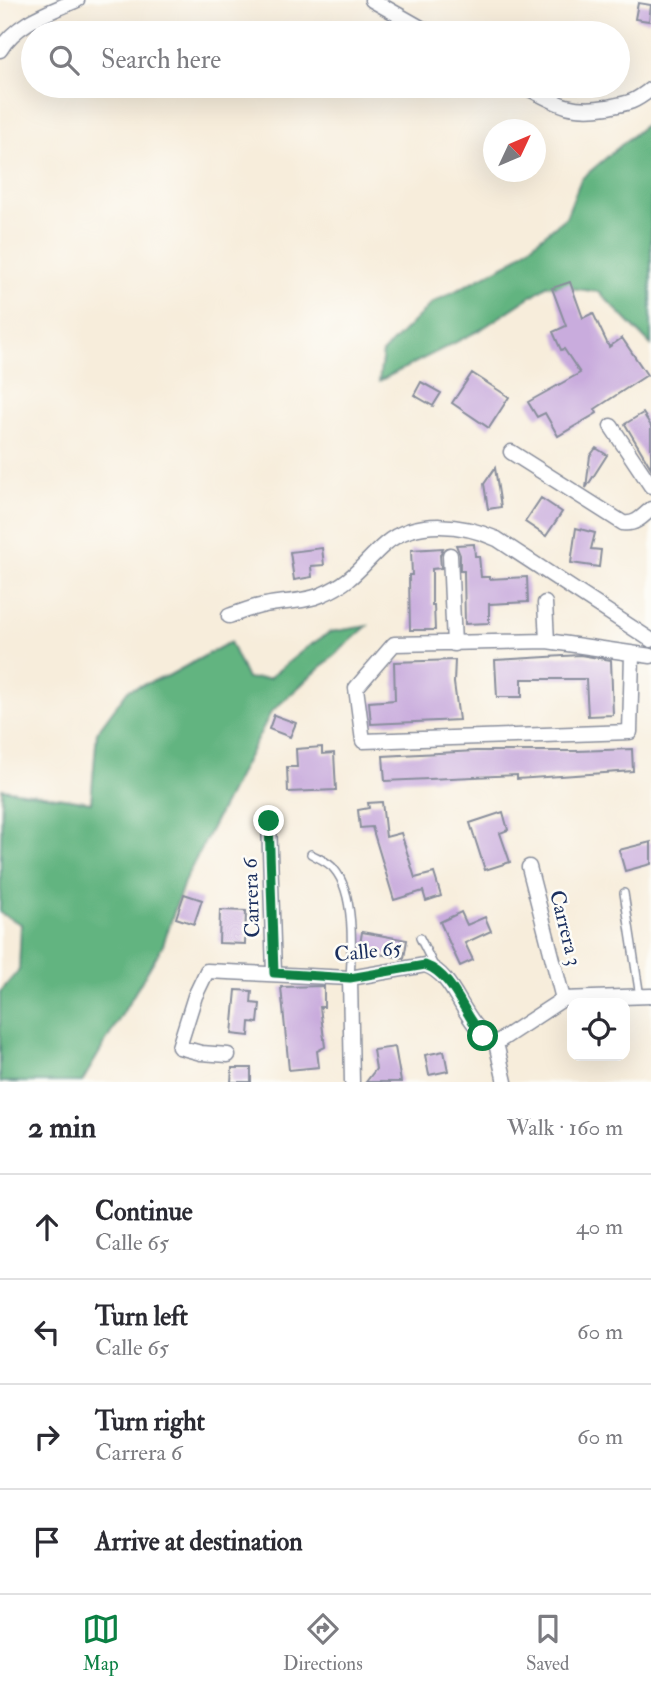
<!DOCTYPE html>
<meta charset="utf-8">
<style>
:root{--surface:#fff;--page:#f2f2f3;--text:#2b2b33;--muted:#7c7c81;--line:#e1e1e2;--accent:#0b8043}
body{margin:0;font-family:"IM FELL Double Pica",serif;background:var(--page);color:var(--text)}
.controls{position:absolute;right:21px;bottom:21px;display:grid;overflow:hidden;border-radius:14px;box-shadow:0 7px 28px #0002}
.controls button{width:63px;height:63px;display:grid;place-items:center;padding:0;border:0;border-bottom:2px solid var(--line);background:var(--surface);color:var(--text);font:35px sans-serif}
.compass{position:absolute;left:483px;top:119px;width:63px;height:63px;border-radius:50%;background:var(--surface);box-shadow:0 7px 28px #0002;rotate:46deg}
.stop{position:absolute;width:21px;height:21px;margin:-16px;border:5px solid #0b8043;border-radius:50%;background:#fff}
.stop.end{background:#0b8043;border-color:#fff;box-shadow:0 2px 7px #0008}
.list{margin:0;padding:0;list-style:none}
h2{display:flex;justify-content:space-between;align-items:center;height:91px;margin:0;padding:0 28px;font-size:30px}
h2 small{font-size:23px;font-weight:400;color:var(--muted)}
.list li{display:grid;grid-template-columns:46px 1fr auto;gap:21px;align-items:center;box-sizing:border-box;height:105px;padding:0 28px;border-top:2px solid var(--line)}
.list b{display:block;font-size:26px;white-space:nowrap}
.list p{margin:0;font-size:23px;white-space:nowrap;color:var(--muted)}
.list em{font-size:23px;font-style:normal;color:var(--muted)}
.icon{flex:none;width:38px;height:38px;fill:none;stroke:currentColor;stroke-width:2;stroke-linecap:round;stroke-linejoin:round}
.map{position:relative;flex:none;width:651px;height:1082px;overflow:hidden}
.search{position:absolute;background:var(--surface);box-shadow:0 7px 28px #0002;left:21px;right:21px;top:21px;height:77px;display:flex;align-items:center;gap:18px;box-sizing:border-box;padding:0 24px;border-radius:38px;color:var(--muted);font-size:26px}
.sheet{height:511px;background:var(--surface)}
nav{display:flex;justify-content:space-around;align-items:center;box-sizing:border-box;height:98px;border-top:2px solid var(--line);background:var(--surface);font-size:19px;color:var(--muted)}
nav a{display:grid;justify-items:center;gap:4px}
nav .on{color:var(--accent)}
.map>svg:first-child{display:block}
.forest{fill:#62b480;stroke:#3e726f;stroke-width:2}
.building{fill:#c9acdd}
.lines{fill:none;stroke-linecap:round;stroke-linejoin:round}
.service-casing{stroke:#898e9c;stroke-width:10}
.minor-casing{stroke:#898e9c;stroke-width:17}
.service{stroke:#fff;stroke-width:7}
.minor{stroke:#fff;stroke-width:14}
.route{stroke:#0b8043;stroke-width:9}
.labels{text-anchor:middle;stroke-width:5;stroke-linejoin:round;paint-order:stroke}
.street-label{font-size:21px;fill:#1b2f5e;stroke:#fdfcf7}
</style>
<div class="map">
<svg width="651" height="1082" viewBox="0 0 651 1082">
<rect width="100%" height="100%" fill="#fdfcf7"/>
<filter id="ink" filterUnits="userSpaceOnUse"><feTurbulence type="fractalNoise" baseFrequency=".0143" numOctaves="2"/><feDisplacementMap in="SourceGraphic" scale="14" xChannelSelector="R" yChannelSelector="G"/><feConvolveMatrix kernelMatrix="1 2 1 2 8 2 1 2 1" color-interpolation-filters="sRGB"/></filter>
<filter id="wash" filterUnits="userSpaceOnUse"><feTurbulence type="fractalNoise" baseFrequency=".00686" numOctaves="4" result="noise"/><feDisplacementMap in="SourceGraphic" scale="28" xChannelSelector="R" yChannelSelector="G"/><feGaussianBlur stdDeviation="1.57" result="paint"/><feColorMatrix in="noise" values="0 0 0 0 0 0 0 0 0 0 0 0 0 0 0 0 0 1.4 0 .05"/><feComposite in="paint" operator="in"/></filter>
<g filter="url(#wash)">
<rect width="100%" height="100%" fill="#f7eddb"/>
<path class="forest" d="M 651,120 L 651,345 L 599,292 L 548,285 L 480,330 L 379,381 L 383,352 L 432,303 L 511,262 L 566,217 L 581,179 Z
M 367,626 L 271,712 L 184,882 L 163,945 L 82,1082 L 0,1082 L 0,992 L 19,970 L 21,924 L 0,913 L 2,789 L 91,802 L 97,732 L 128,690 L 168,676 L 230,642 L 247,679 L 269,678 L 306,648 L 330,632 Z"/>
<g id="blocks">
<path class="building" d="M 638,3 L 651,5 L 649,21 L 635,19 Z
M 570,282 L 583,318 L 593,313 L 609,347 L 622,338 L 647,375 L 595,409 L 597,413 L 558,436 L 545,413 L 537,417 L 528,402 L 580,373 L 564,349 L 561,350 L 553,332 L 566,326 L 552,288 Z
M 472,373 L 509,397 L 489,428 L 452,403 Z
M 421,382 L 441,393 L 433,406 L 414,395 Z
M 643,413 L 651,426 L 651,468 L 625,424 Z
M 596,448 L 607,455 L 586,488 L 590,456 Z
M 495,468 L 501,507 L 488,509 L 484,484 Z
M 541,498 L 562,512 L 546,536 L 525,522 Z
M 576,528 L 595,533 L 591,549 L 601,550 L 599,567 L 571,563 Z
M 474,544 L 475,556 L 479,556 L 481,577 L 489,577 L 489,579 L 527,577 L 528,602 L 489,604 L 489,623 L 465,624 L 464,571 L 460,571 L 460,555 L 456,545 Z
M 322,548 L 324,565 L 311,566 L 312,577 L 294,580 L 290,552 Z
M 443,548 L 440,555 L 441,568 L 432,569 L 432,605 L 434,605 L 435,630 L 410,630 L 409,575 L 412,575 L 411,550 Z
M 580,655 L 611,660 L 613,715 L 588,716 L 586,679 L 522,679 L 522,697 L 497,697 L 495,660 Z
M 455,660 L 454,683 L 459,720 L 371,724 L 369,702 L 395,700 L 394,662 Z
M 274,715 L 296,723 L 290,737 L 269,729 Z
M 322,747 L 322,754 L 334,753 L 336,790 L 288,792 L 287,767 L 297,767 L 296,749 Z
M 632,749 L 633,771 L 517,779 L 517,775 L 385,781 L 383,756 L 476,751 L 577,751 Z
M 382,802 L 386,837 L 401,833 L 415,878 L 434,873 L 441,896 L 426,901 L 423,891 L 394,900 L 372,827 L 360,828 L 358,810 L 369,808 L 368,803 Z
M 503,812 L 508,830 L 500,833 L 510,862 L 485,870 L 470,823 Z
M 651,842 L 651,864 L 625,871 L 619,850 Z
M 184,894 L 202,900 L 194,924 L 176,918 Z
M 220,910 L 246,911 L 245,944 L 219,943 Z
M 461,912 L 467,925 L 485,917 L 491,931 L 465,943 L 473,960 L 460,966 L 440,922 Z
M 362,932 L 407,940 L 404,958 L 359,951 Z
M 324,986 L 324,1007 L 320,1007 L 325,1047 L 317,1051 L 319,1067 L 289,1070 L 281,987 Z
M 236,990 L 252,991 L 251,1003 L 260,1004 L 258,1023 L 250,1022 L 249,1036 L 232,1034 Z
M 395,1047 L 401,1082 L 366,1082 L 376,1069 L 373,1050 Z
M 444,1051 L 448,1071 L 429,1075 L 425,1055 Z
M 232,1068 L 251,1068 L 251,1082 L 231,1082 Z"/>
</g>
</g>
<g filter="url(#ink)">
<use href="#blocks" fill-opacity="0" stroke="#898e9c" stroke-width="2"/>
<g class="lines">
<g class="service-casing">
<path id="service" d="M 311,854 C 318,858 329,862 334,869 C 355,893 352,948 350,978
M 624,893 L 640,997
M 420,938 L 434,966"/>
</g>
<g class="minor-casing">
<path id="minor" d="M 372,0 L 430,33
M 0,50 C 17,22 48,13 77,0
M 524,86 C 556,103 569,113 607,107 C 629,103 633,103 651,89
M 611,426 L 651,486
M 511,452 L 623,523 C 635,525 642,517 651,509
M 450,555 L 454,644
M 545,603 L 547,641
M 229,616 C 241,612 253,607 265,605 C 284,601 306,602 323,594 C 354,581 362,564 385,544 C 416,518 463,524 497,539 L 651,640
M 632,654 L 630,732 L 363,741 L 356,688 L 394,644 L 547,641 L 651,656
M 269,821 L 274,973
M 529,867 L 563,999
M 350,978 L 352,1082
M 496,1043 L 563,999 L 651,996
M 496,1043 L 505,1082
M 228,1055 L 201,1053 L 179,1047 L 195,996 L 207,971 L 350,978 L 425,965 C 458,976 460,1023 496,1043"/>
</g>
<use href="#service" class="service"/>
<use href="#minor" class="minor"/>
</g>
</g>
<g class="lines" filter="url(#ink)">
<path class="route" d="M 269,821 L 274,973 L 350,978 L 425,965 C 454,975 463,1014 483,1036"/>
</g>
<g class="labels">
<g class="street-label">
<text transform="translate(251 898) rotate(-92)" y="7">Carrera 6</text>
<text transform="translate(566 928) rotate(76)" y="7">Carrera 3</text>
<text transform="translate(368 951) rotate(-6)" y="7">Calle 65</text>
</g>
</g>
</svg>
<div class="controls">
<button><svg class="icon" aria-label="locate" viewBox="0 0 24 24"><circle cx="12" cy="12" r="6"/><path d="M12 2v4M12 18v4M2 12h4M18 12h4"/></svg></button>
</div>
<svg class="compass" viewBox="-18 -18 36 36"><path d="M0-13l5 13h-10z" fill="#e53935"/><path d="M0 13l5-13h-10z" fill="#7c7c81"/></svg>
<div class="stop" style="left:483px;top:1036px"></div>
<div class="stop end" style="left:269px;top:821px"></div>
<div class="search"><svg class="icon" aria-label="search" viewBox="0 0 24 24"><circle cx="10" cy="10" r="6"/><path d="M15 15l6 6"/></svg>Search here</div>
</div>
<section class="sheet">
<h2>2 min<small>Walk · 160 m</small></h2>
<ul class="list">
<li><svg class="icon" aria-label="ahead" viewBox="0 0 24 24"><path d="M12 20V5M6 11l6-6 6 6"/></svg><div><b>Continue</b><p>Calle 65</p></div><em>40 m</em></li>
<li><svg class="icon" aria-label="left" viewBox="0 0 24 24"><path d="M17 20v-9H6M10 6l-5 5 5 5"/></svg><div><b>Turn left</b><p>Calle 65</p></div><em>60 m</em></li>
<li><svg class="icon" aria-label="right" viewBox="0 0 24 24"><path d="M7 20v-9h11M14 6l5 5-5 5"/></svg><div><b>Turn right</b><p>Carrera 6</p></div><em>60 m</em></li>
<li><svg class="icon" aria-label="arrive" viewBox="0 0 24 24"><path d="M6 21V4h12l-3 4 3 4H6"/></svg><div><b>Arrive at destination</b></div></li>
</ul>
</section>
<nav>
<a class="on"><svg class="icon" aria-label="map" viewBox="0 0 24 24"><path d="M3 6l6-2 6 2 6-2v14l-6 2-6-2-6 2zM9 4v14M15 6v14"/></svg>Map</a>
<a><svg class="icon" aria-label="directions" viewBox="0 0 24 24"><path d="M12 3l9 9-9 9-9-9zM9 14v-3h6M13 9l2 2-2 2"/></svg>Directions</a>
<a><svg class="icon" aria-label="saved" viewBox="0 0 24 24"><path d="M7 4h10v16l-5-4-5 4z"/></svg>Saved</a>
</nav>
